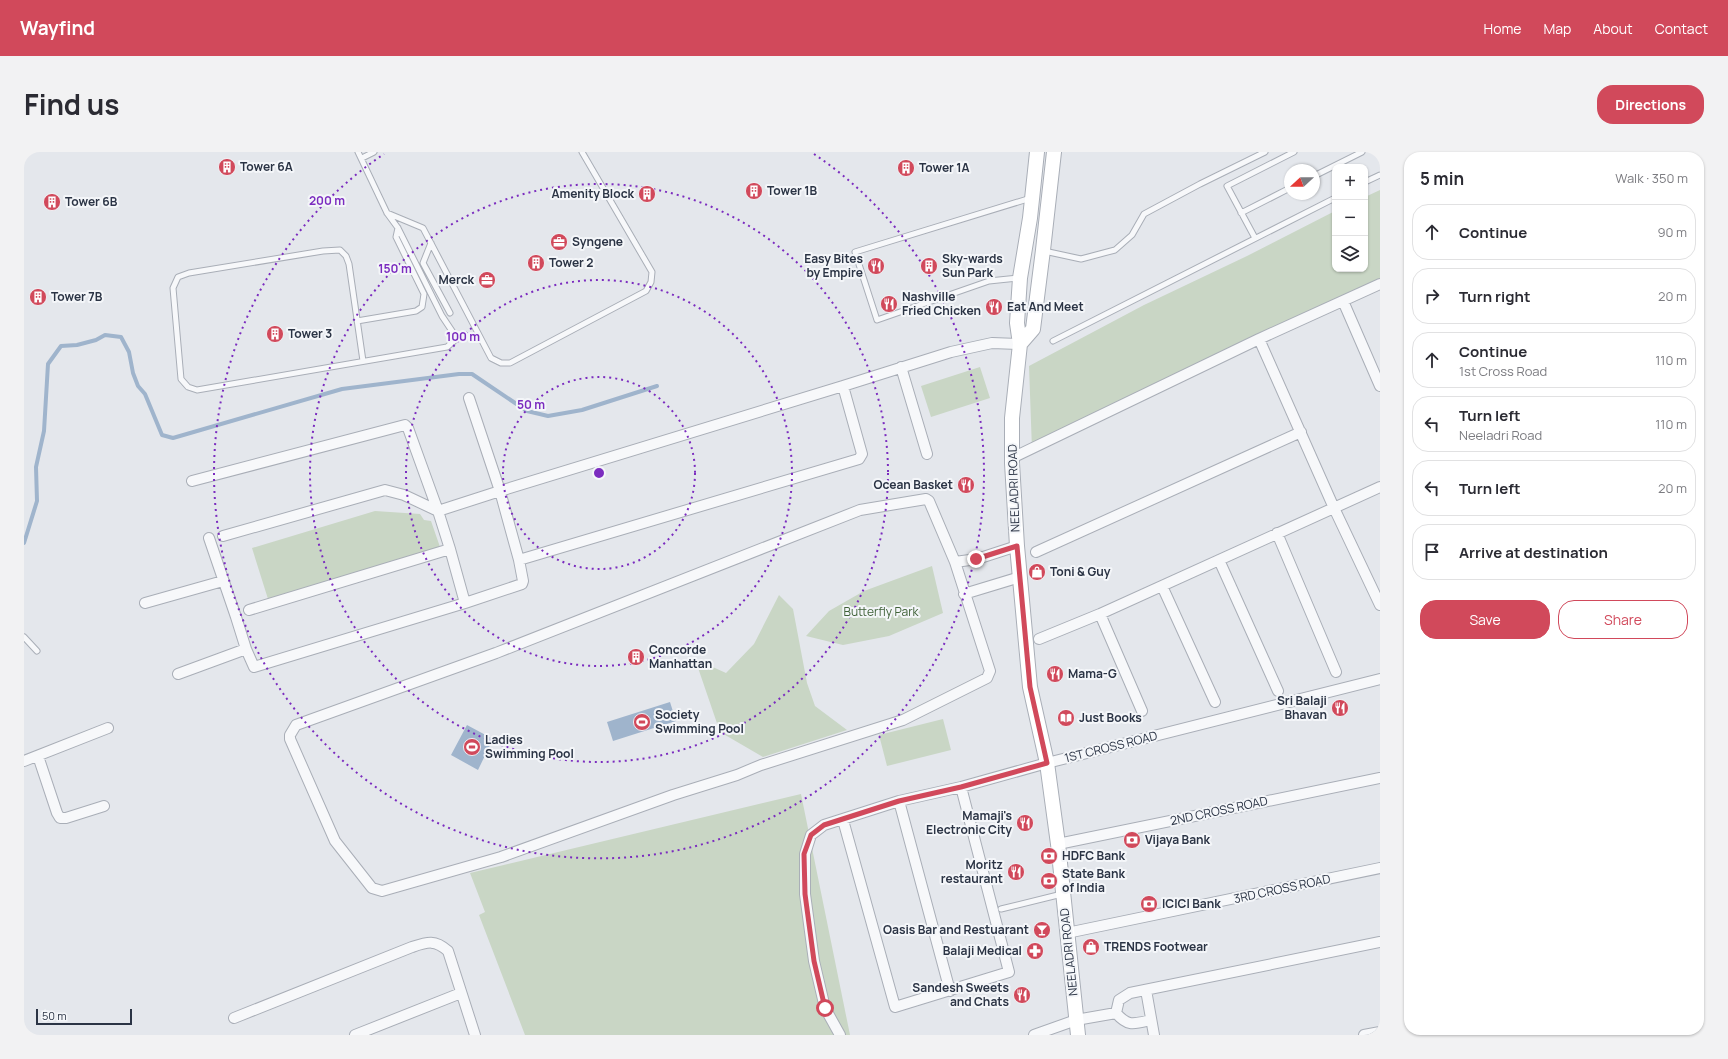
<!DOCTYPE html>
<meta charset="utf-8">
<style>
:root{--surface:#fff;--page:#f2f2f3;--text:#2b2b33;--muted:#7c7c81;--line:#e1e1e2;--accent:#d1495b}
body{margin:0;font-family:Manrope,sans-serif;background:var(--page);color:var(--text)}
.controls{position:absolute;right:12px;top:12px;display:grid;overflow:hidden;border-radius:8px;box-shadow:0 1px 3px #0004}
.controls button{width:36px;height:36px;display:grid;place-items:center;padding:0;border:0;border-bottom:1px solid var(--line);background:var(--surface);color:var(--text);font:20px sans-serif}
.compass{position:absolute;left:1260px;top:12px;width:36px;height:36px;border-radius:50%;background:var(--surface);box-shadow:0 1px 3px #0004;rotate:249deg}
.scale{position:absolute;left:12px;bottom:10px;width:96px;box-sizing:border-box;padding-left:4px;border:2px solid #2b3445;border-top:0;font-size:11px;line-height:14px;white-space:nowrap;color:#2b3445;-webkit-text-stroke:3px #f4f6f9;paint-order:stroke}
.stop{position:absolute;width:12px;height:12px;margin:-9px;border:3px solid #d1495b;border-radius:50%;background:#fff}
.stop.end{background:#d1495b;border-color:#fff;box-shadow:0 1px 4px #0008}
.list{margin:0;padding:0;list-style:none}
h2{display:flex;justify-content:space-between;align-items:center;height:52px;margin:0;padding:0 16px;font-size:17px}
h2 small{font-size:13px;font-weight:400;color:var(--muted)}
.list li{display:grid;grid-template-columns:26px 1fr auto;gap:12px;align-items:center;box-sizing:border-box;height:56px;margin:0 8px 8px;padding:0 8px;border:1px solid var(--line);border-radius:16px}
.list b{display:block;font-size:15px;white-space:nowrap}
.list p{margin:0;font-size:13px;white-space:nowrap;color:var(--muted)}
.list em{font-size:13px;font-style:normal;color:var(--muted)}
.actions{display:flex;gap:8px;padding:12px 16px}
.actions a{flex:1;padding:9px 0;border:1px solid var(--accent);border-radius:16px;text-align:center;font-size:14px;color:var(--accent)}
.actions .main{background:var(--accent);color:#fff}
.icon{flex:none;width:22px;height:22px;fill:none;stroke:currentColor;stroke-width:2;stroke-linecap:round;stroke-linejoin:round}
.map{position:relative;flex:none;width:1356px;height:883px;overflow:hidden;border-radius:16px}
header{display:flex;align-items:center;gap:24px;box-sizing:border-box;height:56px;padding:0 20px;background:var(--accent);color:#fff}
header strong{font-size:19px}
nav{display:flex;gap:22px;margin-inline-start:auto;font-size:14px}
.intro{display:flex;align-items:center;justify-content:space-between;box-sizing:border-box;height:96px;padding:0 24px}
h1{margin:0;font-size:28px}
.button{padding:10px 18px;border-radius:16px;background:var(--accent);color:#fff;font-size:14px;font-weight:700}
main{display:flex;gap:24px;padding:0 24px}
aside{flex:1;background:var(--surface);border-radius:16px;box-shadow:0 1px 3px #0004}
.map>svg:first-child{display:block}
.green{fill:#c9d6c5}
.water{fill:#9fb4cc}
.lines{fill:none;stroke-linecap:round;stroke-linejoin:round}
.stream{stroke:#9fb4cc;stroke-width:4}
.service-casing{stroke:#a9aeb7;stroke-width:7}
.minor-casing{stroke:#a9aeb7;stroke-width:12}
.secondary-casing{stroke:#a9aeb7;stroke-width:16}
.service{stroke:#f7f8fa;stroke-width:5}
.minor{stroke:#f7f8fa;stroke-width:10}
.secondary{stroke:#fff;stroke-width:14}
.route{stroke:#d1495b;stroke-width:5}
.ring{fill:none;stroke:#7b2cbf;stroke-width:2;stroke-dasharray:2 4}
.labels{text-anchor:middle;stroke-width:4;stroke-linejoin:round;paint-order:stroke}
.poi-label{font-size:12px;font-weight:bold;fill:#2b3445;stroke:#f4f6f9;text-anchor:start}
.street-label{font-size:12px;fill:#2b3445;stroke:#f4f6f9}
.park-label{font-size:12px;fill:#3f6138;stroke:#f4f6f9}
.centre{fill:#7b2cbf;stroke:#f4f6f9;stroke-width:2}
.ring-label{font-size:12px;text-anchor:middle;font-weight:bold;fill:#7b2cbf;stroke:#f4f6f9;stroke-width:4;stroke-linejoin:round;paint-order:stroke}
</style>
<header>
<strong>Wayfind</strong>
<nav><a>Home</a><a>Map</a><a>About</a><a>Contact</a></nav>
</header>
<div class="intro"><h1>Find us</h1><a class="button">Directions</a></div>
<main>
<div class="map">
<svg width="1356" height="883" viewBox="0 0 1356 883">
<rect width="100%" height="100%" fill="#e4e7ec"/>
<path class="green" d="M 1356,38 L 1356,132 L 1008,298 L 1005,214 L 1120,153 L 1223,104 L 1311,59 L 1311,117 L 1341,117 L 1341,45 Z
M 956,215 L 966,246 L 907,265 L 897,234 Z
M 351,359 L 396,362 L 400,368 L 407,369 L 416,395 L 244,447 L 228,396 Z
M 908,414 L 919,461 L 865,484 L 819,493 L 782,484 L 805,459 L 840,439 Z
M 755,443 L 769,457 L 783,531 L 791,554 L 823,578 L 739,605 L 696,580 L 671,507 L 702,521 L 730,492 Z
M 919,567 L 927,598 L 863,614 L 855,583 Z
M 777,642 L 826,883 L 501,883 L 455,763 L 461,760 L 446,721 Z"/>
<path class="water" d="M 646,550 L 652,569 L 589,589 L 583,570 Z
M 443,573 L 469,587 L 454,618 L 427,603 Z"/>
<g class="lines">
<path class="stream" d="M 0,391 L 13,349 L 12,315 L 20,279 L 24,212 L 37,194 L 53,193 L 72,188 L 81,183 L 97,185 L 105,200 L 109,221 L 114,234 L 121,242 L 138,283 L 149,286 L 318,237 L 435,222 L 448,222 L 503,259 L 524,264 L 558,258 L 633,234"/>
<g class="service-casing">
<path id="service" d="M 334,0 L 363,61 L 374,76 L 418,164 L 430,182 L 430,189 L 423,195 L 173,238 L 164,235 L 157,227 L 149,136 L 154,125 L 165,121 L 299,99 L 316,98 L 322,104 L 325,112 L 339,209
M 338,6 L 350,0
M 1290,24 L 1338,0
M 1341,30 L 1356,23
M 363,61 L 399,76 L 467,206 L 477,211 L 486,211 L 622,139 L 627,130 L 628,120 L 558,0
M 1217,61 L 1266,36
M 1231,86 L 1203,34 L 1270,0
M 407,91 L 399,111 L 426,161
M 1020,99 L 1057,107 L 1091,98 L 1108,83 L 1120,62 L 1176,32 L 1241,0
M 995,126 L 965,129 L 853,168 L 831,100 L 1007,46
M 333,169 L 392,159 L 398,155 L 400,142 L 372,85 L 374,76
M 1029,189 L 1311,46
M 0,485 L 13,499
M 977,757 L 1038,742"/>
</g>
<g class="minor-casing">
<path id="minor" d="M 1319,149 L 1356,234
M 1235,187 L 1310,356 L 1356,453
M 877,215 L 903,302
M 445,246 L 476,339 L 819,234
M 988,306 L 1235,187 L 1356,132
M 168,329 L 381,273 L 384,276 L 414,359 L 380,343 L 361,338 L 199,384
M 902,347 L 905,349 L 931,410 L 966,519 L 963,526 L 879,568 L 737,613 L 713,623 L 649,643 L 477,705 L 358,739 L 348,736 L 311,689 L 266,587 L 266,583 L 272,573 L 472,501 L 836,358 Z
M 1253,381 L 1312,520
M 185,386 L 212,465 L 222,497 L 230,515 L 441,451
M 1012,400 L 1277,280
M 495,408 L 476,339 L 414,359 L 426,397 L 441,451 L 498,432 L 499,429 L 495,408 L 835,307 L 838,302 L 819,234 L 927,200 L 968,191 L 996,192
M 1195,408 L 1254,539
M 931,410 L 953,407 L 993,394
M 1138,434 L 1191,550
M 940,442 L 996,425
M 121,451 L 199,429
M 225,458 L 426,397
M 1076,462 L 1118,559
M 1015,487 L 1076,462 L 1356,335
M 154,522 L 222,497
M 14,604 L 33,661 L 36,666 L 42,666 L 80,654
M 0,609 L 84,576
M 875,649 L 926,839
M 819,668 L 871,855 L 985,820 L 937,635
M 1034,692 L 1356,626
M 1043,781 L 1356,716
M 1122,838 L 1130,883
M 1092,861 L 1095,848 L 1106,841 L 1356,790
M 1092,861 C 1104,875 1110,872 1127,868
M 210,866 L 388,795 C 403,790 411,787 424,799 L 451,883
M 331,883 L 437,841
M 816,883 L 801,856 L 790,809 L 781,742 L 781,702 L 787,683 L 800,673 L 875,649 L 937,635 L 1023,611 L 1356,527
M 1010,883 L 1052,868 L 1092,861
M 1340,883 L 1356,880"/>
</g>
<g class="secondary-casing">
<path id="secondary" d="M 1013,0 L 1006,66 L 996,126 L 993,171 L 996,192 L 988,266 L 988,311 L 993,394 L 1006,535 L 1023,611 L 1034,692 L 1054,883
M 996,192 L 1009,177 L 1019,98 L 1030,0"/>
</g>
<use href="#service" class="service"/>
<use href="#minor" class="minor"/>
<use href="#secondary" class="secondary"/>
</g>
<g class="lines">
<path class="route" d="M 801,856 L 790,809 L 781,742 L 780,702 L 787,683 L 800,673 L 875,649 L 937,635 L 1023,611 L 1006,535 L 993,394 L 952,407"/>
</g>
<g class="ring">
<circle cx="575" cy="321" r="96"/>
<circle cx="575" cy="321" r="193"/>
<circle cx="575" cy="321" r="289"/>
<path d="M790 2A385 385 0 1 1 360 2"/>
</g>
<defs>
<g id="building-disc" transform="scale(0.9)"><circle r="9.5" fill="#d1495b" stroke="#f4f6f9"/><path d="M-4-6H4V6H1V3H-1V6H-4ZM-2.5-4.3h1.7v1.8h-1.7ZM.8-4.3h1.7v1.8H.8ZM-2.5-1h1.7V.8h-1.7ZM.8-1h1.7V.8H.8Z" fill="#fff"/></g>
<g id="office-disc" transform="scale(0.9)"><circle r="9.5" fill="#d1495b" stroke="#f4f6f9"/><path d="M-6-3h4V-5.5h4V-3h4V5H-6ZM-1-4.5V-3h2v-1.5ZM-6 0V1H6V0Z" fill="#fff"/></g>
<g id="restaurant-disc" transform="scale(0.9)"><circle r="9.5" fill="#d1495b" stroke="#f4f6f9"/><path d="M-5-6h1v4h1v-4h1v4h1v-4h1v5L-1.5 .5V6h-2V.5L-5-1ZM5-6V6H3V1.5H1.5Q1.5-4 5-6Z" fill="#fff"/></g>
<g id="shop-disc" transform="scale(0.9)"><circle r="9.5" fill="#d1495b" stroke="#f4f6f9"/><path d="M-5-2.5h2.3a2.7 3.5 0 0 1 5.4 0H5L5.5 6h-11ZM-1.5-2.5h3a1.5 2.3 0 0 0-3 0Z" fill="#fff"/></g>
<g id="library-disc" transform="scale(0.9)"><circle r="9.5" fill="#d1495b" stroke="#f4f6f9"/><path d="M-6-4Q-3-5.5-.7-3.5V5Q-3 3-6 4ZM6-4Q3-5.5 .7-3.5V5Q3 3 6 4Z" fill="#fff"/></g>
<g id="stadium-disc" transform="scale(0.9)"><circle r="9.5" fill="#d1495b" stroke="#f4f6f9"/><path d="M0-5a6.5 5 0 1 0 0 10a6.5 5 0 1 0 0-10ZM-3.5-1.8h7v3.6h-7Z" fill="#fff"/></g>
<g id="bank-disc" transform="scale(0.9)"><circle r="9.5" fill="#d1495b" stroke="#f4f6f9"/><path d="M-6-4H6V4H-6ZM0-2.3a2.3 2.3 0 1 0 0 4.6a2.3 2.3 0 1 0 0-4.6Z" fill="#fff"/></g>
<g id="bar-disc" transform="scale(0.9)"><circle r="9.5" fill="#d1495b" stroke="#f4f6f9"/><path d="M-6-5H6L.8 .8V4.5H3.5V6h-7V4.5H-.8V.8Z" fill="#fff"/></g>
<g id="pharmacy-disc" transform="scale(0.9)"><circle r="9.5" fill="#d1495b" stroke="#f4f6f9"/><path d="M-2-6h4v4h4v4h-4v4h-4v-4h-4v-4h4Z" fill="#fff"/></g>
</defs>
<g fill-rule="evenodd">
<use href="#building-disc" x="203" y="15"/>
<use href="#building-disc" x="882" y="16"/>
<use href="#building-disc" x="730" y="39"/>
<use href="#building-disc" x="623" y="42"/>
<use href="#building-disc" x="28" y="50"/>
<use href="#office-disc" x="535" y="90"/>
<use href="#building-disc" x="512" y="111"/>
<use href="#restaurant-disc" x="852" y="114"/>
<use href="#building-disc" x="905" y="114"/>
<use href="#office-disc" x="463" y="128"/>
<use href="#building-disc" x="14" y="145"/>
<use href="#restaurant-disc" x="865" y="152"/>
<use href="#restaurant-disc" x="970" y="155"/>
<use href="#building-disc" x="251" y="182"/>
<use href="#restaurant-disc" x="942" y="333"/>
<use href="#shop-disc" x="1013" y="420"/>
<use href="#building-disc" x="612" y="505"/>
<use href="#restaurant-disc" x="1031" y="522"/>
<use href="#restaurant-disc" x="1316" y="556"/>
<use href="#library-disc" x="1042" y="566"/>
<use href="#stadium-disc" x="618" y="570"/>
<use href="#stadium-disc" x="448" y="595"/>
<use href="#restaurant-disc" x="1001" y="671"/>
<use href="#bank-disc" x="1108" y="688"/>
<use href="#bank-disc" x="1025" y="704"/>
<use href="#restaurant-disc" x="992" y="720"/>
<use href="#bank-disc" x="1025" y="729"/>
<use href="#bank-disc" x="1125" y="752"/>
<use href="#bar-disc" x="1018" y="778"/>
<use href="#shop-disc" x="1067" y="795"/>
<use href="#pharmacy-disc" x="1011" y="799"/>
<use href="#restaurant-disc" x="998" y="843"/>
</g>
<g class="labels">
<g class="poi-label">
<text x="216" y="19">Tower 6A</text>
<text x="895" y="20">Tower 1A</text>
<text x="743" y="43">Tower 1B</text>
<text x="610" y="46" text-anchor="end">Amenity Block</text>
<text x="41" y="54">Tower 6B</text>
<text x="548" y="94">Syngene</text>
<text x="839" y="111" text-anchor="end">Easy Bites<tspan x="839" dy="14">by Empire</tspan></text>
<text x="918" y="111">Sky-wards<tspan x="918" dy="14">Sun Park</tspan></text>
<text x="525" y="115">Tower 2</text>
<text x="450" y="132" text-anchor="end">Merck</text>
<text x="27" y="149">Tower 7B</text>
<text x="878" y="149">Nashville<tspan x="878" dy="14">Fried Chicken</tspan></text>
<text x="983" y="159">Eat And Meet</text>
<text x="264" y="186">Tower 3</text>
<text x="929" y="337" text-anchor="end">Ocean Basket</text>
<text x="1026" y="424">Toni &amp; Guy</text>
<text x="625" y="502">Concorde<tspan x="625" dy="14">Manhattan</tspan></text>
<text x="1044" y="526">Mama-G</text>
<text x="1303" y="553" text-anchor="end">Sri Balaji<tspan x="1303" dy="14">Bhavan</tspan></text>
<text x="631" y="567">Society<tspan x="631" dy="14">Swimming Pool</tspan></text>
<text x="1055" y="570">Just Books</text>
<text x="461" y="592">Ladies<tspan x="461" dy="14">Swimming Pool</tspan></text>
<text x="988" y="668" text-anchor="end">Mamaji's<tspan x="988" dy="14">Electronic City</tspan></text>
<text x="1121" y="692">Vijaya Bank</text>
<text x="1038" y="708">HDFC Bank</text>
<text x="979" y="717" text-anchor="end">Moritz<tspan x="979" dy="14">restaurant</tspan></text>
<text x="1038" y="726">State Bank<tspan x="1038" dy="14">of India</tspan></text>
<text x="1138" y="756">ICICI Bank</text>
<text x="1005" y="782" text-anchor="end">Oasis Bar and Restuarant</text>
<text x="1080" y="799">TRENDS Footwear</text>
<text x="998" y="803" text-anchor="end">Balaji Medical</text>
<text x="985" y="840" text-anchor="end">Sandesh Sweets<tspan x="985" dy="14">and Chats</tspan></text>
</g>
<g class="street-label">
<text transform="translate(990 336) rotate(-92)" y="4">NEELADRI ROAD</text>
<text transform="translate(1087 595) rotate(-14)" y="4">1ST CROSS ROAD</text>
<text transform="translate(1195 659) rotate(-12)" y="4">2ND CROSS ROAD</text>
<text transform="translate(1258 737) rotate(-12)" y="4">3RD CROSS ROAD</text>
<text transform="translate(1045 800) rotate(-96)" y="4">NEELADRI ROAD</text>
</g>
<g class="park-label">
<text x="857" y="464">Butterfly Park</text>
</g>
</g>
<circle cx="575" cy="321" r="6" class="centre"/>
<g class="ring-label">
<text x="303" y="53">200 m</text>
<text x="371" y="121">150 m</text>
<text x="439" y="189">100 m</text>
<text x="507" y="257">50 m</text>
</g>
</svg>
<div class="controls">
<button>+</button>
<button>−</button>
<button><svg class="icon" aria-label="layers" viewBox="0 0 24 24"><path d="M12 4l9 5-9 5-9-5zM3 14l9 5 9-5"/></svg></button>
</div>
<svg class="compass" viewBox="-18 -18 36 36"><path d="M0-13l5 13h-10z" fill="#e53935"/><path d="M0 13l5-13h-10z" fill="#7c7c81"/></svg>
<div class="scale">50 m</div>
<div class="stop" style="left:801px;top:856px"></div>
<div class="stop end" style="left:952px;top:407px"></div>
</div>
<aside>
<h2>5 min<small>Walk · 350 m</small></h2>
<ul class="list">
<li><svg class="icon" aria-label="ahead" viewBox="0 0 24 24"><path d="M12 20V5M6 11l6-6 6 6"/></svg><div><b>Continue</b></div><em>90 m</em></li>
<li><svg class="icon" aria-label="right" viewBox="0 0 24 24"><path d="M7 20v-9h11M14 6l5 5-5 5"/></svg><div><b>Turn right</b></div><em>20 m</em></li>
<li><svg class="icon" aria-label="ahead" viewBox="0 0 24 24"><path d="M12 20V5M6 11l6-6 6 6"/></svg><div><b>Continue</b><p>1st Cross Road</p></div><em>110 m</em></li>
<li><svg class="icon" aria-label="left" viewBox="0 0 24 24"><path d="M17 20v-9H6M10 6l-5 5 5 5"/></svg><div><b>Turn left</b><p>Neeladri Road</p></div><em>110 m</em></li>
<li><svg class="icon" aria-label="left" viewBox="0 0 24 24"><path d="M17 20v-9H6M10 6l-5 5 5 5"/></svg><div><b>Turn left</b></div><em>20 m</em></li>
<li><svg class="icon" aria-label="arrive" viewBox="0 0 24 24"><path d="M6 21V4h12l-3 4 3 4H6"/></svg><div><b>Arrive at destination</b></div></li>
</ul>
<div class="actions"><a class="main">Save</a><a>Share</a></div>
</aside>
</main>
